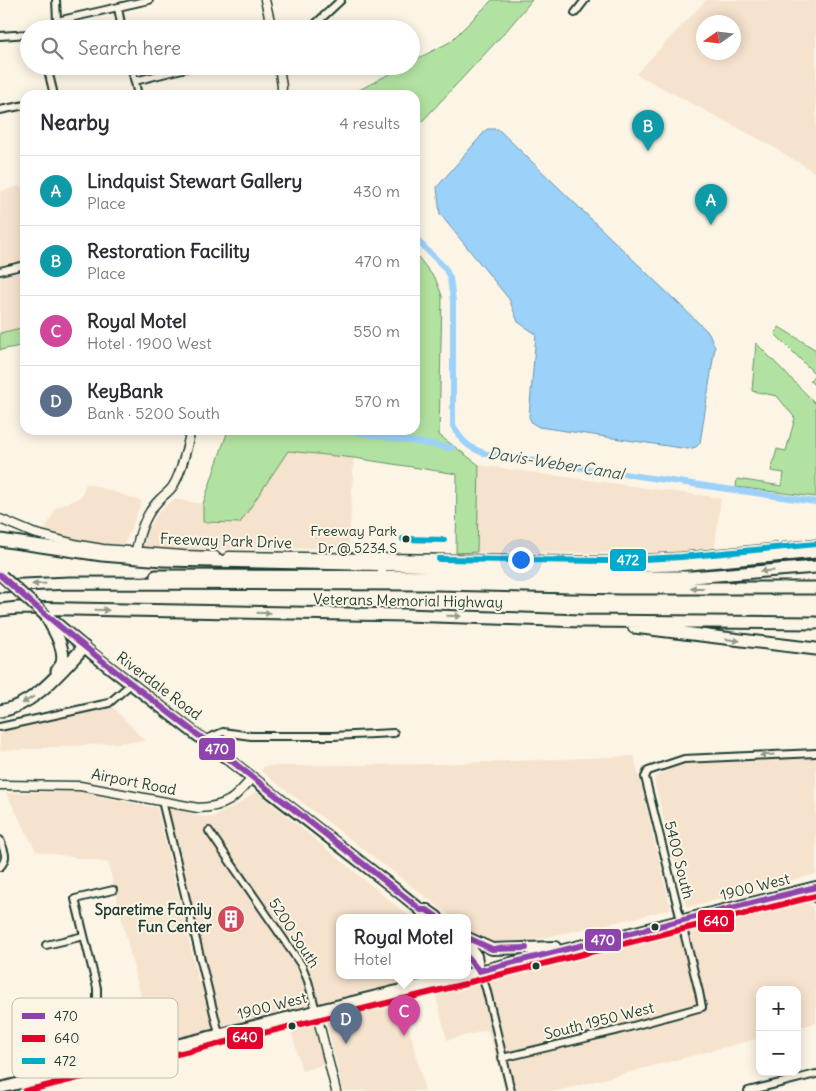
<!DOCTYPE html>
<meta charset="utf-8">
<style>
:root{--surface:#fff;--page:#f7f7f7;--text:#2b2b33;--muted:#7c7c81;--line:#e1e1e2;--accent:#db2777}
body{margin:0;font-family:Delius,sans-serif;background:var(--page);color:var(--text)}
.controls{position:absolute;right:15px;bottom:15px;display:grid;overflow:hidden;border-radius:10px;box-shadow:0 2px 12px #0003}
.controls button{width:45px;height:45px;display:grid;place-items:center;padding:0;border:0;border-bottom:1px solid var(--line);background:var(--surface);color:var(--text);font:25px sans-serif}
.compass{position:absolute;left:696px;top:15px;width:45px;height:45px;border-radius:50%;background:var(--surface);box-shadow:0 2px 12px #0003;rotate:256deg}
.you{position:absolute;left:520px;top:559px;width:18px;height:18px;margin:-12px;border:4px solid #fff;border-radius:50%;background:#1a73e8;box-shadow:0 0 0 8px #1a73e833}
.badge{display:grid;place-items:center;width:32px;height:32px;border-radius:50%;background:var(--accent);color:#fff;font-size:16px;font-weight:700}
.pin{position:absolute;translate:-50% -41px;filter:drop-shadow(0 1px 2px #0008)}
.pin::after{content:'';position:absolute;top:26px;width:18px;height:15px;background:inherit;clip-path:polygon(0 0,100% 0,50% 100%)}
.popup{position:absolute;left:336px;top:914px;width:135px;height:65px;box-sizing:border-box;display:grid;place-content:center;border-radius:10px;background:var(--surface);filter:drop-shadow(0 1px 4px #0005);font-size:16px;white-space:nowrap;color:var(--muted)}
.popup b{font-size:19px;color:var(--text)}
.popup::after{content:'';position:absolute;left:50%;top:100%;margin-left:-10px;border:10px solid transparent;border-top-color:var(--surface)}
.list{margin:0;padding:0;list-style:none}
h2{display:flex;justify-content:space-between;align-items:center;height:65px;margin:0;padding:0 20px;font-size:21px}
h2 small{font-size:16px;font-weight:400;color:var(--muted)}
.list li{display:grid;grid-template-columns:32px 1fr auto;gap:15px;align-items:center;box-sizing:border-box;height:70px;padding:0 20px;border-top:1px solid var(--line)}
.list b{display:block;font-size:19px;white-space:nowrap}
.list p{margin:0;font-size:16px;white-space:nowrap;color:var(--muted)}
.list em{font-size:16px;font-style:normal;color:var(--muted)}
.icon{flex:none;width:28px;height:28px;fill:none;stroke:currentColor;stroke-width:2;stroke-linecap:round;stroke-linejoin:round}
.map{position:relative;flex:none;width:816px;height:1091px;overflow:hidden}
.search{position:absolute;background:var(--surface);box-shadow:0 2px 12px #0003;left:20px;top:20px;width:400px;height:55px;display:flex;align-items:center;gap:12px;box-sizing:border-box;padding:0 18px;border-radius:28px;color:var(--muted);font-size:19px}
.panel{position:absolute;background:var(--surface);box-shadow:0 2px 12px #0003;left:20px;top:90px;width:400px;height:345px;border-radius:15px}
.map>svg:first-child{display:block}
.built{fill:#f6e3ce;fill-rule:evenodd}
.green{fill:#b2e2a1;stroke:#68906a}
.water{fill:#9cd1fa;stroke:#6a96ab}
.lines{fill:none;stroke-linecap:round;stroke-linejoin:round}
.canal{stroke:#9cd1fa;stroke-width:6}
.minor-casing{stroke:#1f3d34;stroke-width:10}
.tertiary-casing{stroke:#1f3d34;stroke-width:11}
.primary-casing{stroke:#1f3d34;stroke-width:14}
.motorway-casing{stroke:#1f3d34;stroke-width:15}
.minor{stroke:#fcf5e5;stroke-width:6}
.tertiary{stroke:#fcf5e5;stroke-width:8}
.primary{stroke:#fcf5e5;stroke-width:10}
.motorway{stroke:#fcf5e5;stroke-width:11}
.primary-bridge-casing{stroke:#1f3d34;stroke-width:14;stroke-linecap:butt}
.primary-bridge{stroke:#fcf5e5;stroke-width:10}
.bus-1-casing{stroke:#fcf5e5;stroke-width:10}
.bus-2-casing{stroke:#fcf5e5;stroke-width:10}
.bus-3-casing{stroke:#fcf5e5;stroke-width:10}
.bus-1{stroke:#8e44ad;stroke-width:6}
.bus-2{stroke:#e4002b;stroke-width:6}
.bus-3{stroke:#00a9ce;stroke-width:6}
.oneway{fill:#8e998c}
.bus-dot{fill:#1f3d34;stroke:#fcf5e5;stroke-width:2}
.labels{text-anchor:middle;stroke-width:4;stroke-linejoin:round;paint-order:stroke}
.bus-label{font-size:14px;fill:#1f3d34;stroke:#fcf5e5;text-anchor:end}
.street-label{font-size:15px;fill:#1f3d34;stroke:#fcf5e5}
.poi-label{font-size:15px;font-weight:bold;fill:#1f3d34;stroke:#fcf5e5;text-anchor:end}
.water-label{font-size:16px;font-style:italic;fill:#385b5c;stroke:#fcf5e5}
.key{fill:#fcf5e5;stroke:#babeb0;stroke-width:1}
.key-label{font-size:14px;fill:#1f3d34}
.line-badge{stroke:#fcf5e5;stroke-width:2}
.badge-label{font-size:14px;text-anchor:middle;font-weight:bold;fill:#fff}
</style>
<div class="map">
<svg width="816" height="1091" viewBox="0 0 816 1091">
<rect width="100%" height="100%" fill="#fcf5e5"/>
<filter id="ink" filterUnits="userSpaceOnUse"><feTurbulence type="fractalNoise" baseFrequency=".02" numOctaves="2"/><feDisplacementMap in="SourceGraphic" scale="10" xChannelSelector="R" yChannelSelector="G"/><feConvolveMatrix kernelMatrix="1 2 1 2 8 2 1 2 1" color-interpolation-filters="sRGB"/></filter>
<g filter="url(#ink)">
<path class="built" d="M 706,0 L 816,0 L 816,173 L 768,144 L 636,74 ZM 734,22 L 734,52 L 704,52 L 704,22 Z
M 25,185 L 25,327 L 0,333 L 0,191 Z
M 288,451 L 354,458 L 349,548 L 142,550 L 147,530 L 160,510 L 174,499 L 203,504 L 204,522 L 239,523 Z
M 479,465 L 721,498 L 714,554 L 477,552 Z
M 86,483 L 142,501 L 124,545 L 84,543 L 45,530 L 56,508 L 81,497 Z
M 109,703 L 145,741 L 0,751 L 0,727 Z
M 634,756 L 671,909 L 639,917 L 542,938 L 501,945 L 494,945 L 481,940 L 468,930 L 468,917 L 452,917 L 261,771 L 264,766 L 438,764 Z
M 816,756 L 816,874 L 689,907 L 686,906 L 685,903 L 654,781 L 655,777 L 679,764 L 686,761 Z
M 74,791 L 157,808 L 199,983 L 211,980 L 168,814 L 170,806 L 197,816 L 212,817 L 237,805 L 256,791 L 410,917 L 340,917 L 340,975 L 439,975 L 114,1055 L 104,1011 L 142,1002 L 108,863 L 36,851 L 6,793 Z
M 809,896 L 816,922 L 816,1023 L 797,1028 L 797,990 L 760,990 L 760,1038 L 558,1091 L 506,1091 L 488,1030 L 447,1040 L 434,989 Z
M 402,998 L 425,1091 L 343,1091 L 325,1016 Z
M 314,1017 L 326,1064 L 302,1071 L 289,1023 Z"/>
<path class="green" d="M 492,0 L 532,0 L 507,30 L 415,129 L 415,95 L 350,95 L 404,66 L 411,66 L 411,62 L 450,42 Z
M 415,253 L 436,280 L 442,296 L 439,435 L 479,465 L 477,552 L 456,553 L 457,474 L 354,458 L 288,451 L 240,523 L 203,522 L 203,504 L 228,430 L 415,430 Z
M 25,327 L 25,345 L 0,350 L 0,333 Z
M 779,327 L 816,350 L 816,387 L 810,381 L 815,374 L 775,334 Z
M 756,343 L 816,404 L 816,497 L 736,487 L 737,479 L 782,486 L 784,473 L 771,471 L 777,449 L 786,451 L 795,418 L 777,396 L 752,391 Z"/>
<path class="water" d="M 487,129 L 498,129 L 709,333 L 715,347 L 700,443 L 696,447 L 688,449 L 539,427 L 532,423 L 529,417 L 536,334 L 518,322 L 509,299 L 440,214 L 437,187 Z"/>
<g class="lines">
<path class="canal" d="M 415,230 L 418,241 L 445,268 L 450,278 L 453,301 L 453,426 C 462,442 470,449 487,454 L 816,502
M 343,430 L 452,448"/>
<g class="minor-casing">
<path id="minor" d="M 118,8 L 122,29
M 575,13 L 585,0
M 57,21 L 149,0
M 54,29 L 57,21 L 56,0
M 310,29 L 341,0
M 0,36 L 29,34
M 47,66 L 54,95
M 131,66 L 138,95
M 135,81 L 194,66
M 0,110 L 25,105
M 0,271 L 25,265
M 0,727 L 109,703 L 131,684
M 204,740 L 223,732 L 251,736 L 333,736 L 394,733
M 162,801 L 219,1034
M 209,831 L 302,966 L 308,981 L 316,1011
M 0,840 C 4,851 9,857 0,867
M 813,888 L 816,899
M 46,945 L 84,936
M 479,971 L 486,988 L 511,1091
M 502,1058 L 615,1031 L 702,1007 L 699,992 L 645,777 L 648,771 L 684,759 L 816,753
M 110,1061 L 97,1009 L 97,988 L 75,899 L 113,890
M 748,1091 L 816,1074"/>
</g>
<g class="tertiary-casing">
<path id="tertiary" d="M 265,0 L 272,29
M 279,66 L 282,87 L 281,95
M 0,519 L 33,533 L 79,545 L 103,549 L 183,555 L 215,556
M 136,551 C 139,532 145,514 160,499 C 164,495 170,491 173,486 C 182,472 187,446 191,430
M 229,556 L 607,561 L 681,557 L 816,544
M 0,785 L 80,786 L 198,808 C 227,807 234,799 252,778
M 316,1011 L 336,1091"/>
</g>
<g class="primary-casing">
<path id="primary" d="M 49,617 L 95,656 L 399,892 L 421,910 L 424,917
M 421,910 L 427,910 L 437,917
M 468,938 L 492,949 L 555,947
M 468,944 L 476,956 L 479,971
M 468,974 L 816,887
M 0,1088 L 463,975"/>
</g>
<g class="motorway-casing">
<path id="motorway" d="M 0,540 L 102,555 L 163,560 L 540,568 L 678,565 L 816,552
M 156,576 L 692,577 L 816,567
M 0,586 L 70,583 L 438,584 L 622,588 L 816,588
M 0,610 L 18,608 L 405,615 L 581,621 L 816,623
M 46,616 C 53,628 66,649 62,663 C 61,666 59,668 57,671
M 634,627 L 816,649
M 0,711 C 34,706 61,671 84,647"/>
</g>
<use href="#minor" class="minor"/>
<use href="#tertiary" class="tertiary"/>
<use href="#primary" class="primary"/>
<use href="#motorway" class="motorway"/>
<g class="primary-bridge-casing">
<path id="primary-bridge" d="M 2,576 L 46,616"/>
</g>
<use href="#primary-bridge" class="primary-bridge"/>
<g class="bus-1-casing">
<path id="bus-1" d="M 0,575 C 69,637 142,692 215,748 C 284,802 353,855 421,910 L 427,910 L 437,917
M 468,938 L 492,949 L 526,948
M 468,958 L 479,971 L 816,887"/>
</g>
<g class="bus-2-casing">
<path id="bus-2" d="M 470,982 L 816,896
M 25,1091 L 465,984"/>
</g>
<g class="bus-3-casing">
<path id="bus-3" d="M 403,539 L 444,540
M 439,559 L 607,561 L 681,557 L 816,544"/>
</g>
<use href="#bus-1" class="bus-1"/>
<use href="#bus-2" class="bus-2"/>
<use href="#bus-3" class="bus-3"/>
</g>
<defs><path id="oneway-solid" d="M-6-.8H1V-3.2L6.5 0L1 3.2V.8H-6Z" transform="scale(1.25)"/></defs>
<g class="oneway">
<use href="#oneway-solid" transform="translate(767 571) rotate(176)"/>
<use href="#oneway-solid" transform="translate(39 584) rotate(177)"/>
<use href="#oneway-solid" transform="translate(697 588) rotate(180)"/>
<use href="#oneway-solid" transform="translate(102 610) rotate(1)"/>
<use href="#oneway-solid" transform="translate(264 613) rotate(1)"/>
<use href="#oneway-solid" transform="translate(454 616) rotate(2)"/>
<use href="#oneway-solid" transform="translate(733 640) rotate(7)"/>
<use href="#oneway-solid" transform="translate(28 700) rotate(149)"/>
<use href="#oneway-solid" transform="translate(767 755) rotate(177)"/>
</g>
</g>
<defs>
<g id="building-disc" transform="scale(1.4375)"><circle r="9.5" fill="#d1495b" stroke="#fcf5e5"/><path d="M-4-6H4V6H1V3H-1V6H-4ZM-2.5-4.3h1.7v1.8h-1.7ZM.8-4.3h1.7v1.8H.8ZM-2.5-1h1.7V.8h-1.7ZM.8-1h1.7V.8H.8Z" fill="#fff"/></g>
</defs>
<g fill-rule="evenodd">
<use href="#building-disc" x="231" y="919"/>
</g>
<g class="bus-dot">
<circle cx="406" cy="539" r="4.5"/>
<circle cx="655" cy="927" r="4.5"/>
<circle cx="536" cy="966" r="4.5"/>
<circle cx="292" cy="1026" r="4.5"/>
</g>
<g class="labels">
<g class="bus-label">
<text x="397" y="536">Freeway Park<tspan x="397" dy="17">Dr @ 5234 S</tspan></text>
</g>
<g class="street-label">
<text transform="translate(226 541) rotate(2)" y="5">Freeway Park Drive</text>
<text transform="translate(408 601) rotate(1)" y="5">Veterans Memorial Highway</text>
<text transform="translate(159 686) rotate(37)" y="5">Riverdale Road</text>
<text transform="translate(134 782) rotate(11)" y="5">Airport Road</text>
<text transform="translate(679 860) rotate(76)" y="5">5400 South</text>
<text transform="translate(755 887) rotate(-14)" y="5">1900 West</text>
<text transform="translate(294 933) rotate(57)" y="5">5200 South</text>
<text transform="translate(272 1006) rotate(-14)" y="5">1900 West</text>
<text transform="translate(599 1021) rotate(-14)" y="5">South 1950 West</text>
</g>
<g class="poi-label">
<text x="212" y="915">Sparetime Family<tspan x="212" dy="17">Fun Center</tspan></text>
</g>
<g class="water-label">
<text transform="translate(556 463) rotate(9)" y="6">Davis-Weber Canal</text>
</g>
</g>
<rect x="12" y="998" width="166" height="80" rx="8" class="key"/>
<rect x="22" y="1013" width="23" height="6" fill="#8e44ad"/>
<rect x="22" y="1035" width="23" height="7" fill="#e4002b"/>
<rect x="22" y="1058" width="23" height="6" fill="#00a9ce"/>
<g class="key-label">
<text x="54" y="1021">470</text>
<text x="54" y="1043">640</text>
<text x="54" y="1066">472</text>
</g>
<g class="line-badge">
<rect x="609" y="548" width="38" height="24" rx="5" fill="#00a9ce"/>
<rect x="198" y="737" width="38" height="24" rx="5" fill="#8e44ad"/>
<rect x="697" y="909" width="38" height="24" rx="5" fill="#e4002b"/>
<rect x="584" y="928" width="38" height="24" rx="5" fill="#8e44ad"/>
<rect x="226" y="1026" width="38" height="24" rx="5" fill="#e4002b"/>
</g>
<g class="badge-label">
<text x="628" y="565">472</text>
<text x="217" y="754">470</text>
<text x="716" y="926">640</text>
<text x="603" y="945">470</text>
<text x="245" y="1042">640</text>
</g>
</svg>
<div class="controls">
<button>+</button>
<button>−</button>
</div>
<svg class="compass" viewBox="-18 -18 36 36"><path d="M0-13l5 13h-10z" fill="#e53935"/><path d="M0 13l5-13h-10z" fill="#7c7c81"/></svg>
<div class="you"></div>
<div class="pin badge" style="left:711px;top:225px;background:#0f9aa8">A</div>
<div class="pin badge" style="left:648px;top:151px;background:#0f9aa8">B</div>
<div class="pin badge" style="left:404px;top:1036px;background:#d1479c">C</div>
<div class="popup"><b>Royal Motel</b>Hotel</div>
<div class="pin badge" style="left:346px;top:1044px;background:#5c6f8a">D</div>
<div class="search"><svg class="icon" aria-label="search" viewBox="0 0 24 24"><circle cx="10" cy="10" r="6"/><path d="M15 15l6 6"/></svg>Search here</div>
<section class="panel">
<h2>Nearby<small>4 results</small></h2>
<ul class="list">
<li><span class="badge" style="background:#0f9aa8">A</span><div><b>Lindquist Stewart Gallery</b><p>Place</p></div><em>430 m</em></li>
<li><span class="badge" style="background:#0f9aa8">B</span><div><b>Restoration Facility</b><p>Place</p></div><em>470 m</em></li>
<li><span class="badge" style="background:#d1479c">C</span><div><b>Royal Motel</b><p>Hotel · 1900 West</p></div><em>550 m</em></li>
<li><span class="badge" style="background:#5c6f8a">D</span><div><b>KeyBank</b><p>Bank · 5200 South</p></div><em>570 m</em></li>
</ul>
</section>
</div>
